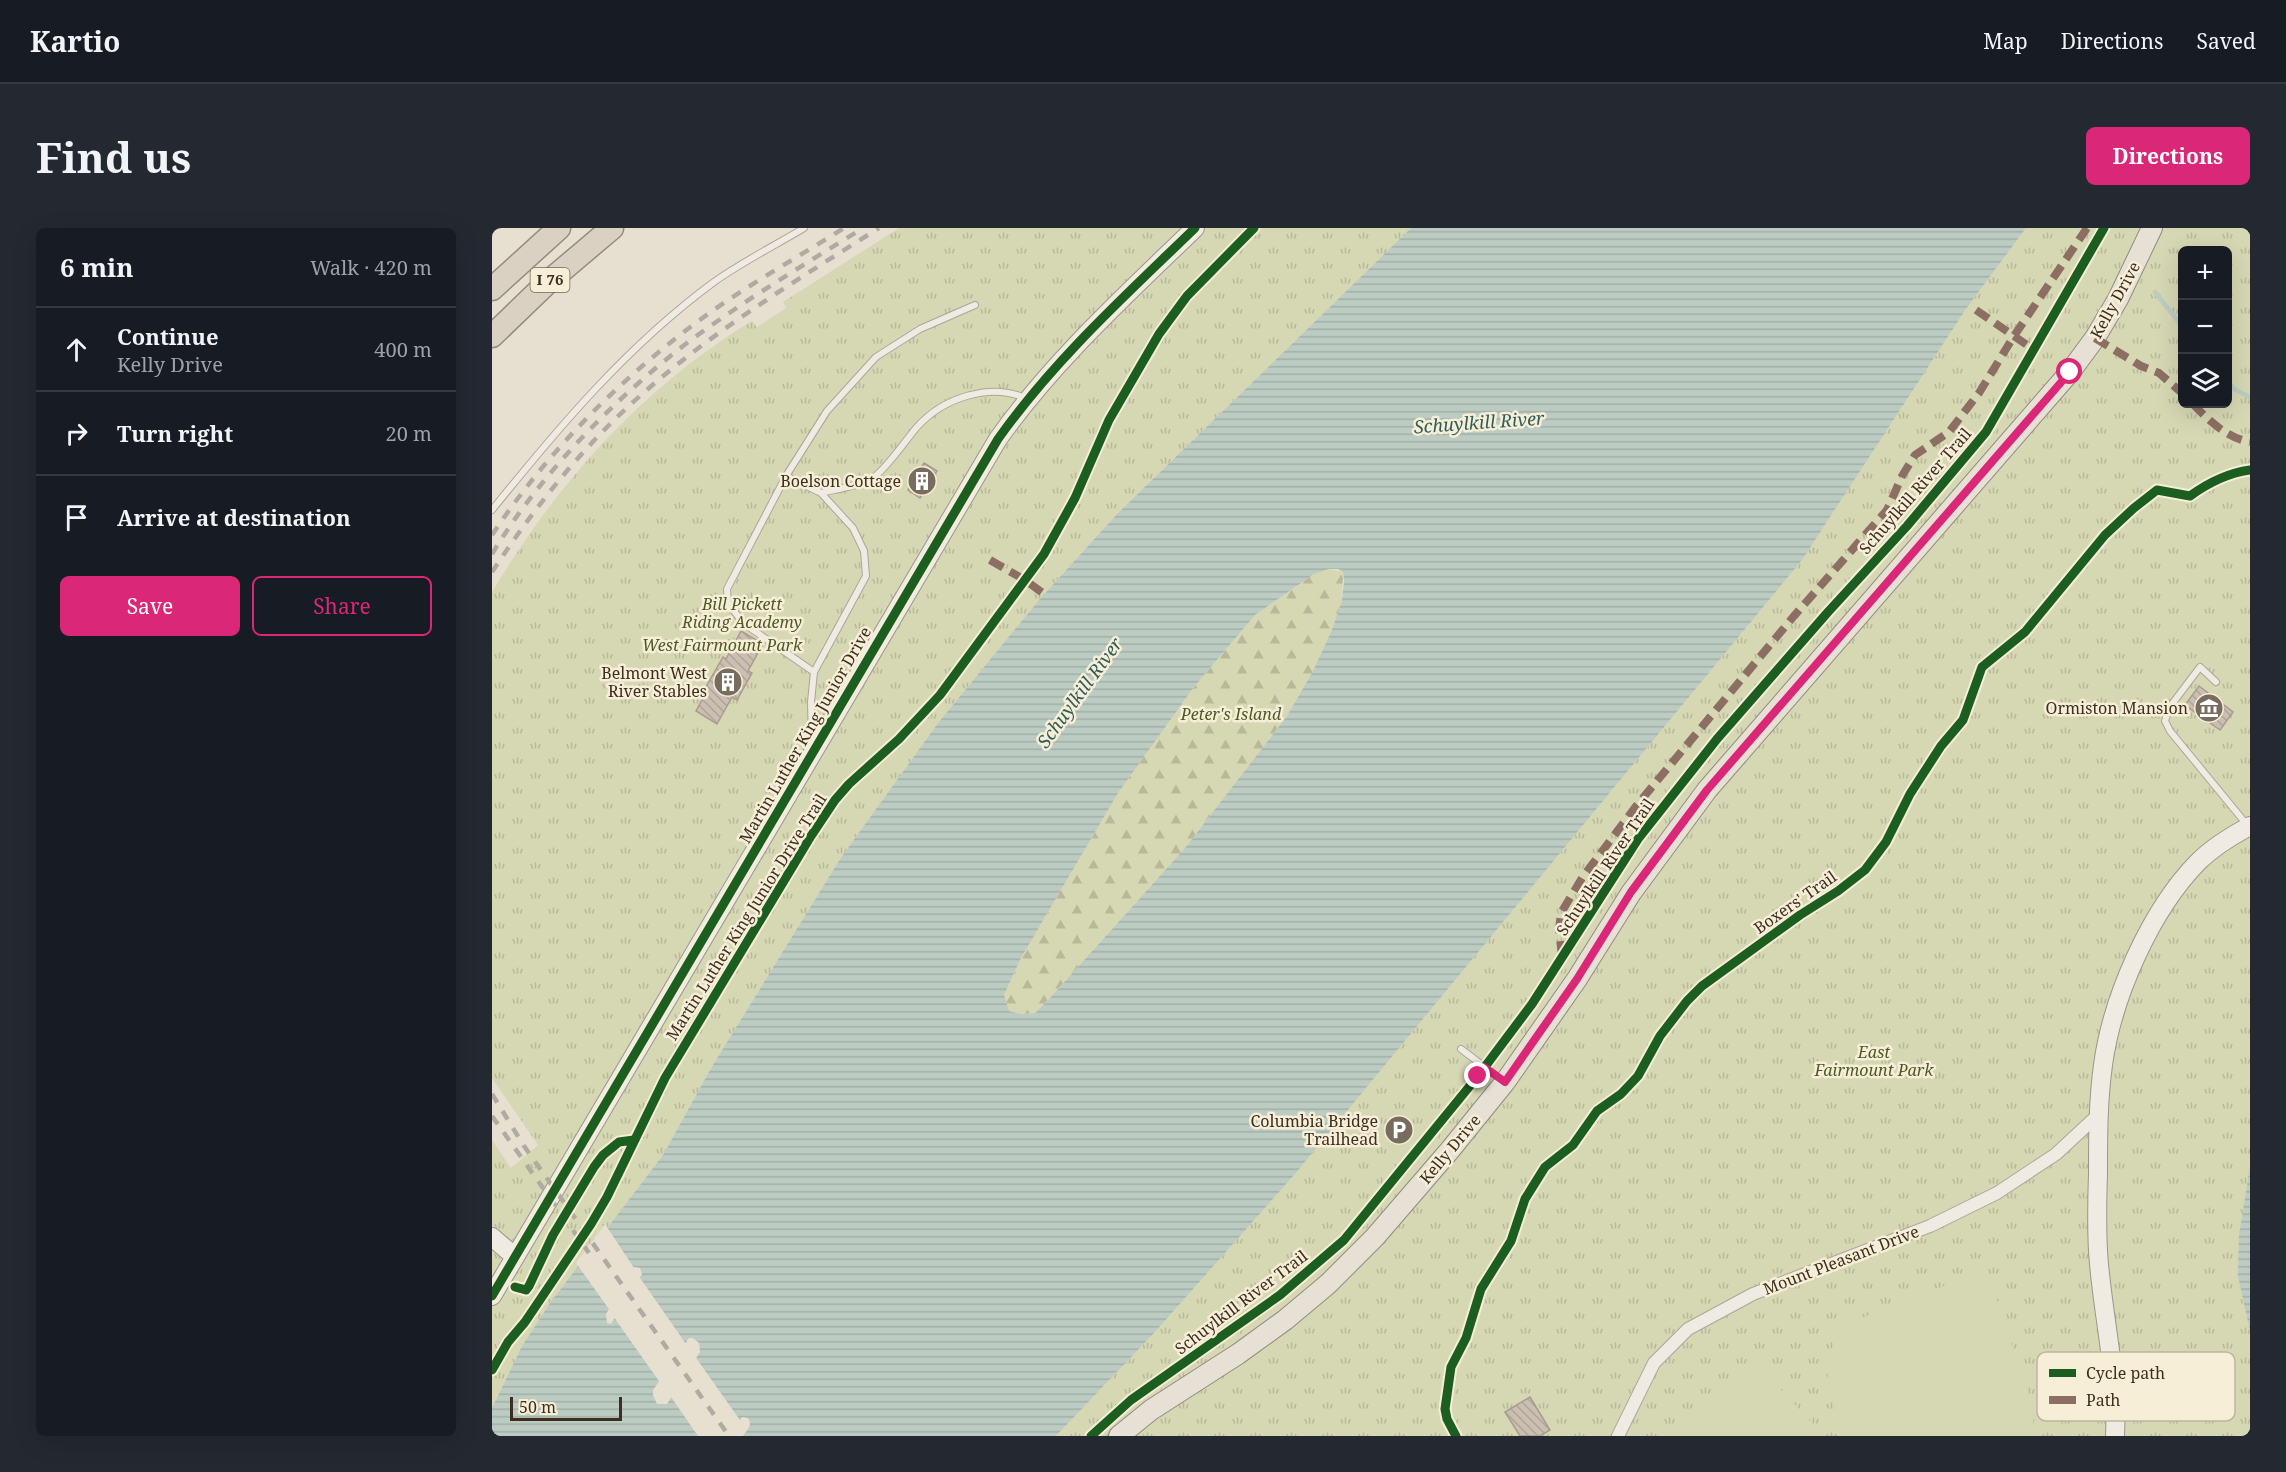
<!DOCTYPE html>
<meta charset="utf-8">
<style>
:root{--surface:#171b24;--page:#242831;--text:#f1f3f6;--muted:#9ea1a6;--line:#363941;--accent:#db2777}
body{margin:0;font-family:"Noto Serif",serif;background:var(--page);color:var(--text)}
.controls{position:absolute;right:18px;top:18px;display:grid;overflow:hidden;border-radius:9px;box-shadow:0 6px 24px #0002}
.controls button{width:54px;height:54px;display:grid;place-items:center;padding:0;border:0;border-bottom:2px solid var(--line);background:var(--surface);color:var(--text);font:30px sans-serif}
.scale{position:absolute;left:18px;bottom:15px;width:112px;box-sizing:border-box;padding-left:6px;border:3px solid #3d2e20;border-top:0;font-size:16px;line-height:21px;white-space:nowrap;color:#3d2e20;-webkit-text-stroke:4px #f7eed8;paint-order:stroke}
.stop{position:absolute;width:18px;height:18px;margin:-14px;border:4px solid #db2777;border-radius:50%;background:#fff}
.stop.end{background:#db2777;border-color:#fff;box-shadow:0 2px 6px #0008}
.list{margin:0;padding:0;list-style:none}
h2{display:flex;justify-content:space-between;align-items:center;height:78px;margin:0;padding:0 24px;font-size:26px}
h2 small{font-size:20px;font-weight:400;color:var(--muted)}
.list li{display:grid;grid-template-columns:39px 1fr auto;gap:18px;align-items:center;box-sizing:border-box;height:84px;padding:0 24px;border-top:2px solid var(--line)}
.list b{display:block;font-size:22px;white-space:nowrap}
.list p{margin:0;font-size:20px;white-space:nowrap;color:var(--muted)}
.list em{font-size:20px;font-style:normal;color:var(--muted)}
.actions{display:flex;gap:12px;padding:18px 24px}
.actions a{flex:1;padding:14px 0;border:2px solid var(--accent);border-radius:9px;text-align:center;font-size:21px;color:var(--accent)}
.actions .main{background:var(--accent);color:#fff}
.icon{flex:none;width:33px;height:33px;fill:none;stroke:currentColor;stroke-width:2;stroke-linecap:round;stroke-linejoin:round}
.map{position:relative;flex:none;width:1758px;height:1208px;overflow:hidden;border-radius:9px}
header{display:flex;align-items:center;gap:36px;box-sizing:border-box;height:84px;padding:0 30px;background:var(--surface);border-bottom:2px solid var(--line)}
header strong{font-size:28px}
nav{display:flex;gap:33px;margin-inline-start:auto;font-size:21px}
.intro{display:flex;align-items:center;justify-content:space-between;box-sizing:border-box;height:144px;padding:0 36px}
h1{margin:0;font-size:42px}
.button{padding:15px 27px;border-radius:9px;background:var(--accent);color:#fff;font-size:21px;font-weight:700}
main{display:flex;gap:36px;padding:0 36px}
aside{flex:1;background:var(--surface);border-radius:9px;box-shadow:0 6px 24px #0002}
.map>svg:first-child{display:block}
.forest{fill:url(#forest-firs)}
.park{fill:url(#park-tufts);fill-rule:evenodd}
.pitch{fill:#d6d7b3}
.water{fill:url(#water-rules);fill-rule:evenodd}
.pier{fill:#e7e0d1}
.lines{fill:none;stroke-linecap:round;stroke-linejoin:round}
.stream{stroke:#bcccc2;stroke-width:4.5}
.building{fill:url(#building-back-hatch);stroke:#a89c90;stroke-width:1.5}
.lane-casing{stroke:#ada599;stroke-width:8}
.street-casing{stroke:#ada599;stroke-width:14}
.secondary-casing{stroke:#9c958a;stroke-width:20}
.primary-casing{stroke:#928b80;stroke-width:22}
.highway-casing{stroke:#928b80;stroke-width:25}
.lane{stroke:#efebe3;stroke-width:6}
.street{stroke:#efebe3;stroke-width:12}
.secondary{stroke:#efebe3;stroke-width:18}
.primary{stroke:#e6e1d4;stroke-width:20}
.highway{stroke:#dad1c2;stroke-width:22}
.rail{stroke:#afaaa2;stroke-width:4.5;stroke-dasharray:10 10;stroke-linecap:butt}
.quiet{stroke:#8d6e63;stroke-width:8;stroke-dasharray:15 8;stroke-linecap:butt}
.cycleway-casing{stroke:#f7eed8;stroke-width:13}
.cycleway{stroke:#1b5e20;stroke-width:9}
.route{stroke:#db2777;stroke-width:8}
.labels{text-anchor:middle;stroke-width:5;stroke-linejoin:round;paint-order:stroke}
.shield{fill:#f7eed8;stroke:#756857;stroke-width:1.5}
.shield-label{font-size:15px;font-weight:bold;fill:#3d2e20}
.street-label{font-size:16px;fill:#3d2e20;stroke:#f7eed8}
.poi-label{font-size:16px;fill:#3d2e20;stroke:#f7eed8;text-anchor:end}
.park-label{font-size:16px;font-style:italic;fill:#4d5a26;stroke:#f7eed8}
.water-label{font-size:18px;font-style:italic;fill:#2f5d5a;stroke:#f7eed8}
.key{fill:#f7eed8;stroke:#bfb4a1;stroke-width:1.5}
.key-label{font-size:16px;fill:#3d2e20}
</style>
<header>
<strong>Kartio</strong>
<nav><a>Map</a><a>Directions</a><a>Saved</a></nav>
</header>
<div class="intro"><h1>Find us</h1><a class="button">Directions</a></div>
<main>
<aside>
<h2>6 min<small>Walk · 420 m</small></h2>
<ul class="list">
<li><svg class="icon" aria-label="ahead" viewBox="0 0 24 24"><path d="M12 20V5M6 11l6-6 6 6"/></svg><div><b>Continue</b><p>Kelly Drive</p></div><em>400 m</em></li>
<li><svg class="icon" aria-label="right" viewBox="0 0 24 24"><path d="M7 20v-9h11M14 6l5 5-5 5"/></svg><div><b>Turn right</b></div><em>20 m</em></li>
<li><svg class="icon" aria-label="arrive" viewBox="0 0 24 24"><path d="M6 21V4h12l-3 4 3 4H6"/></svg><div><b>Arrive at destination</b></div></li>
</ul>
<div class="actions"><a class="main">Save</a><a>Share</a></div>
</aside>
<div class="map">
<svg width="1758" height="1208" viewBox="0 0 1758 1208">
<defs>
<pattern id="forest-firs" width="22" height="20" patternUnits="userSpaceOnUse" patternTransform="scale(1.5)"><rect width="22" height="20" fill="#d6d7b3"/><path d="M5 1l3.5 6h-7zM16 11l3.5 6h-7z" fill="#b9b99a"/></pattern>
<pattern id="park-tufts" width="24" height="20" patternUnits="userSpaceOnUse" patternTransform="scale(1.5)"><rect width="24" height="20" fill="#d6d7b3"/><path d="M3 7l-1-3M5 7V3M7 7l1-3M15 17l-1-3M17 17v-4M19 17l1-3" fill="none" stroke="#b9b99a"/></pattern>
<pattern id="water-rules" width="6" height="5" patternUnits="userSpaceOnUse" patternTransform="scale(1.5)"><rect width="6" height="5" fill="#bcccc2"/><path d="M0 2.5h6" fill="none" stroke="#a2b0a6"/></pattern>
<pattern id="building-back-hatch" width="6" height="6" patternUnits="userSpaceOnUse" patternTransform="scale(1.5)"><rect width="6" height="6" fill="#cbbfb2"/><path d="M-1 5l2 2M0 0l6 6M5-1l2 2" fill="none" stroke="#afa499"/></pattern>
</defs>
<rect width="100%" height="100%" fill="#e7e0d1"/>
<path class="forest" d="M 837,341 L 851,344 L 850,373 L 839,404 L 821,443 L 795,488 L 693,620 L 558,770 L 543,785 L 529,786 L 517,783 L 512,767 L 529,730 L 626,565 L 702,459 L 763,387 L 822,346 Z"/>
<path class="park" d="M 407,0 L 919,0 L 625,286 L 547,372 L 446,495 L 348,631 L 219,840 L 171,927 L 58,1075 L 30,1118 L 0,1181 L 0,912 L 19,940 L 46,917 L 0,850 L 0,364 C 65,255 151,159 260,93 L 265,99 L 294,80 L 291,74 Z
M 1534,0 L 1758,0 L 1758,1208 L 564,1208 L 663,1104 L 803,946 L 1310,332 L 1474,81 ZM 1690,22 L 1736,22 L 1736,176 L 1690,176 Z"/>
<path class="pitch" d="M 1495,1041 L 1542,1185 L 1540,1208 L 1362,1208 L 1347,1194 L 1335,1156 L 1338,1123 L 1354,1096 Z
M 1260,1130 L 1332,1208 L 1174,1208 Z"/>
<path class="water" d="M 919,0 L 1534,0 L 1474,81 L 1310,332 L 803,946 L 663,1104 L 564,1208 L 251,1208 C 255,1202 261,1197 256,1190 L 250,1189 L 238,1208 L 0,1208 L 0,1180 L 30,1118 L 58,1075 L 171,927 L 219,840 L 348,631 L 446,495 L 547,372 L 625,286 ZM 837,341 L 846,341 L 851,344 L 852,353 L 850,373 L 839,404 L 821,443 L 795,488 L 693,620 L 558,770 L 543,785 L 529,786 L 517,783 L 512,767 L 529,730 L 626,565 L 702,459 L 763,387 L 822,346 ZM 142,1039 L 148,1040 L 150,1046 L 119,1096 L 115,1095 L 114,1086 ZM 197,1110 L 201,1110 L 207,1115 L 208,1124 L 175,1176 L 165,1176 L 161,1167 L 161,1162 Z
M 1758,939 L 1758,1103 L 1746,1048 L 1747,1007 Z"/>
<path class="pier" d="M 113,996 L 144,1043 L 119,1084 L 84,1035 Z
M 146,1047 L 194,1116 L 169,1156 L 121,1088 Z
M 202,1127 L 250,1195 L 242,1208 L 206,1208 L 177,1166 Z"/>
<g class="lines">
<path class="stream" d="M 1663,64 L 1690,98
M 1736,153 L 1742,161 L 1758,169"/>
</g>
<path class="building" d="M 432,235 L 445,243 L 428,270 L 416,262 Z
M 249,403 L 271,416 L 256,443 L 260,445 L 245,472 L 240,469 L 225,496 L 204,483 L 214,465 L 211,464 L 231,429 L 234,431 Z
M 1707,458 L 1741,484 L 1728,502 L 1693,477 Z
M 1038,1169 L 1058,1202 L 1048,1208 L 1028,1208 L 1013,1184 Z"/>
<g class="lines">
<g class="lane-casing">
<path id="lane" d="M 294,248 L 335,183 L 384,129 L 428,101 L 483,77
M 329,265 C 345,261 368,258 382,249 C 395,240 413,213 425,199 C 450,171 498,153 535,171
M 0,282 C 67,199 135,118 222,54 C 250,34 282,18 312,0
M 1724,454 L 1708,439 L 1677,480 L 1673,493 L 1678,503 L 1756,598
M 320,515 L 319,474 L 322,444 L 374,348 L 372,323 L 361,300 L 329,265 L 294,248 L 235,361 L 236,375 L 251,395 L 322,444
M 969,821 L 1010,852"/>
</g>
<g class="street-casing">
<path id="street" d="M 1126,1208 L 1162,1135 L 1196,1101 L 1261,1066 L 1438,998 L 1505,965 L 1564,926 L 1606,887"/>
</g>
<g class="secondary-casing">
<path id="secondary" d="M 0,1009 L 22,1028
M 0,1068 L 506,211 C 562,132 634,67 703,0
M 1623,1208 C 1626,1151 1612,1093 1607,1036 C 1604,1006 1605,976 1606,946 C 1606,909 1606,873 1611,837 C 1620,770 1658,683 1706,634 C 1720,620 1741,607 1758,598"/>
</g>
<g class="primary-casing">
<path id="primary" d="M 627,1208 L 659,1182 L 746,1126 L 793,1092 L 836,1056 L 883,1009 L 958,922 L 1013,854 L 1085,751 L 1139,665 L 1215,562 L 1578,144 L 1603,110 L 1626,71 L 1660,0"/>
</g>
<g class="highway-casing">
<path id="highway" d="M 0,61 L 67,0
M 0,108 L 55,55 L 120,0"/>
</g>
<use href="#lane" class="lane"/>
<use href="#street" class="street"/>
<use href="#secondary" class="secondary"/>
<use href="#primary" class="primary"/>
<use href="#highway" class="highway"/>
<path class="rail" d="M 0,307 C 55,224 126,153 205,94 C 252,59 303,31 352,0
M 0,326 C 48,247 118,175 191,118 C 248,75 310,38 371,0
M 0,344 C 42,280 91,218 149,167 C 222,102 305,52 387,0
M 0,866 L 32,918 L 237,1208
M 0,888 L 97,1025"/>
<path class="quiet" d="M 1484,82 L 1541,121
M 1603,110 L 1649,138 L 1667,145 L 1690,165
M 1701,176 C 1716,192 1735,210 1758,214
M 498,332 L 533,352 L 552,366
M 1070,728 L 1067,702 L 1069,685 L 1090,650 L 1145,577 L 1302,388 L 1395,282 L 1410,248 L 1423,227 L 1457,204 L 1487,165 L 1522,108 L 1595,0"/>
<g class="cycleway-casing">
<path id="cycleway" d="M 23,1059 L 34,1062 L 37,1058 L 61,1007 L 102,939 L 111,927 L 127,914 L 142,912
M 0,1068 L 506,211 C 562,132 634,67 703,0
M 0,1142 L 16,1114 L 33,1094 L 99,996 L 115,969 L 173,850 L 319,608 L 343,572 L 357,556 L 407,511 L 448,467 L 552,326 L 583,270 L 617,192 L 667,106 L 695,68 L 762,0
M 599,1208 L 639,1172 L 788,1067 L 852,1012 L 986,848 L 1040,776 L 1146,611 L 1225,511 L 1336,384 L 1415,298 L 1494,204 L 1612,0
M 964,1208 L 955,1191 L 953,1181 L 959,1139 L 974,1110 L 989,1061 L 1019,1013 L 1033,971 L 1053,939 L 1081,917 L 1105,883 L 1129,866 L 1146,848 L 1168,808 L 1195,773 L 1210,758 L 1308,687 L 1346,663 L 1373,642 L 1394,614 L 1418,566 L 1449,518 L 1471,492 L 1490,439 L 1533,404 L 1613,307 L 1642,280 L 1665,262 L 1698,268 C 1716,255 1736,245 1758,242"/>
</g>
<use href="#cycleway" class="cycleway"/>
</g>
<g class="lines">
<path class="route" d="M 986,848 L 992,839 L 1013,854 L 1085,751 L 1139,664 L 1215,562 L 1578,144"/>
</g>
<defs>
<g id="building-disc" transform="scale(1.5)"><circle r="9.5" fill="#786c5e" stroke="#f7eed8"/><path d="M-4-6H4V6H1V3H-1V6H-4ZM-2.5-4.3h1.7v1.8h-1.7ZM.8-4.3h1.7v1.8H.8ZM-2.5-1h1.7V.8h-1.7ZM.8-1h1.7V.8H.8Z" fill="#fff"/></g>
<g id="museum-disc" transform="scale(1.5)"><circle r="9.5" fill="#786c5e" stroke="#f7eed8"/><path d="M0-6L6-3V-2H-6V-3ZM-5-1h2V3h-2ZM-1-1h2V3h-2ZM3-1h2V3H3ZM-6 4H6V6H-6Z" fill="#fff"/></g>
<g id="parking-disc" transform="scale(1.5)"><circle r="9.5" fill="#786c5e" stroke="#f7eed8"/><path d="M-3.5-5.5H1a3.5 3.5 0 0 1 0 7H-1V5.5H-3.5ZM-1-3.4V-.6H.8a1.4 1.4 0 0 0 0-2.8Z" fill="#fff"/></g>
</defs>
<g fill-rule="evenodd">
<use href="#building-disc" x="430" y="253"/>
<use href="#building-disc" x="236" y="454"/>
<use href="#museum-disc" x="1717" y="480"/>
<use href="#parking-disc" x="907" y="902"/>
</g>
<g class="labels">
<rect class="shield" x="38.5" y="40" width="39" height="24" rx="4.5"/>
<g class="shield-label">
<text x="58" y="57">I 76</text>
</g>
<g class="street-label">
<text transform="translate(1623 72) rotate(-61)" y="6">Kelly Drive</text>
<text transform="translate(1423 263) rotate(-49)" y="6">Schuylkill River Trail</text>
<text transform="translate(313 507) rotate(-60)" y="6">Martin Luther King Junior Drive</text>
<text transform="translate(1113 639) rotate(-56)" y="6">Schuylkill River Trail</text>
<text transform="translate(1303 674) rotate(-35)" y="6">Boxers' Trail</text>
<text transform="translate(254 689) rotate(-58)" y="6">Martin Luther King Junior Drive Trail</text>
<text transform="translate(958 921) rotate(-50)" y="6">Kelly Drive</text>
<text transform="translate(1349 1032) rotate(-21)" y="6">Mount Pleasant Drive</text>
<text transform="translate(749 1074) rotate(-37)" y="6">Schuylkill River Trail</text>
</g>
<g class="poi-label">
<text x="409" y="259">Boelson Cottage</text>
<text x="215" y="451">Belmont West<tspan x="215" dy="18">River Stables</tspan></text>
<text x="1696" y="486">Ormiston Mansion</text>
<text x="886" y="899">Columbia Bridge<tspan x="886" dy="18">Trailhead</tspan></text>
</g>
<g class="park-label">
<text x="250" y="382">Bill Pickett<tspan x="250" dy="18">Riding Academy</tspan></text>
<text x="230" y="423">West Fairmount Park</text>
<text x="739" y="492">Peter's Island</text>
<text x="1382" y="830">East<tspan x="1382" dy="18">Fairmount Park</tspan></text>
</g>
<g class="water-label">
<text transform="translate(987 195) rotate(-4)" y="6">Schuylkill River</text>
<text transform="translate(588 465) rotate(-54)" y="6">Schuylkill River</text>
</g>
</g>
<rect x="1545" y="1124" width="198" height="69" rx="9" class="key"/>
<rect x="1557" y="1141" width="27" height="8" fill="#1b5e20"/>
<rect x="1557" y="1168" width="27" height="8" fill="#8d6e63"/>
<g class="key-label">
<text x="1594" y="1151">Cycle path</text>
<text x="1594" y="1178">Path</text>
</g>
</svg>
<div class="controls">
<button>+</button>
<button>−</button>
<button><svg class="icon" aria-label="layers" viewBox="0 0 24 24"><path d="M12 4l9 5-9 5-9-5zM3 14l9 5 9-5"/></svg></button>
</div>
<div class="scale">50 m</div>
<div class="stop" style="left:1578px;top:144px"></div>
<div class="stop end" style="left:986px;top:848px"></div>
</div>
</main>
